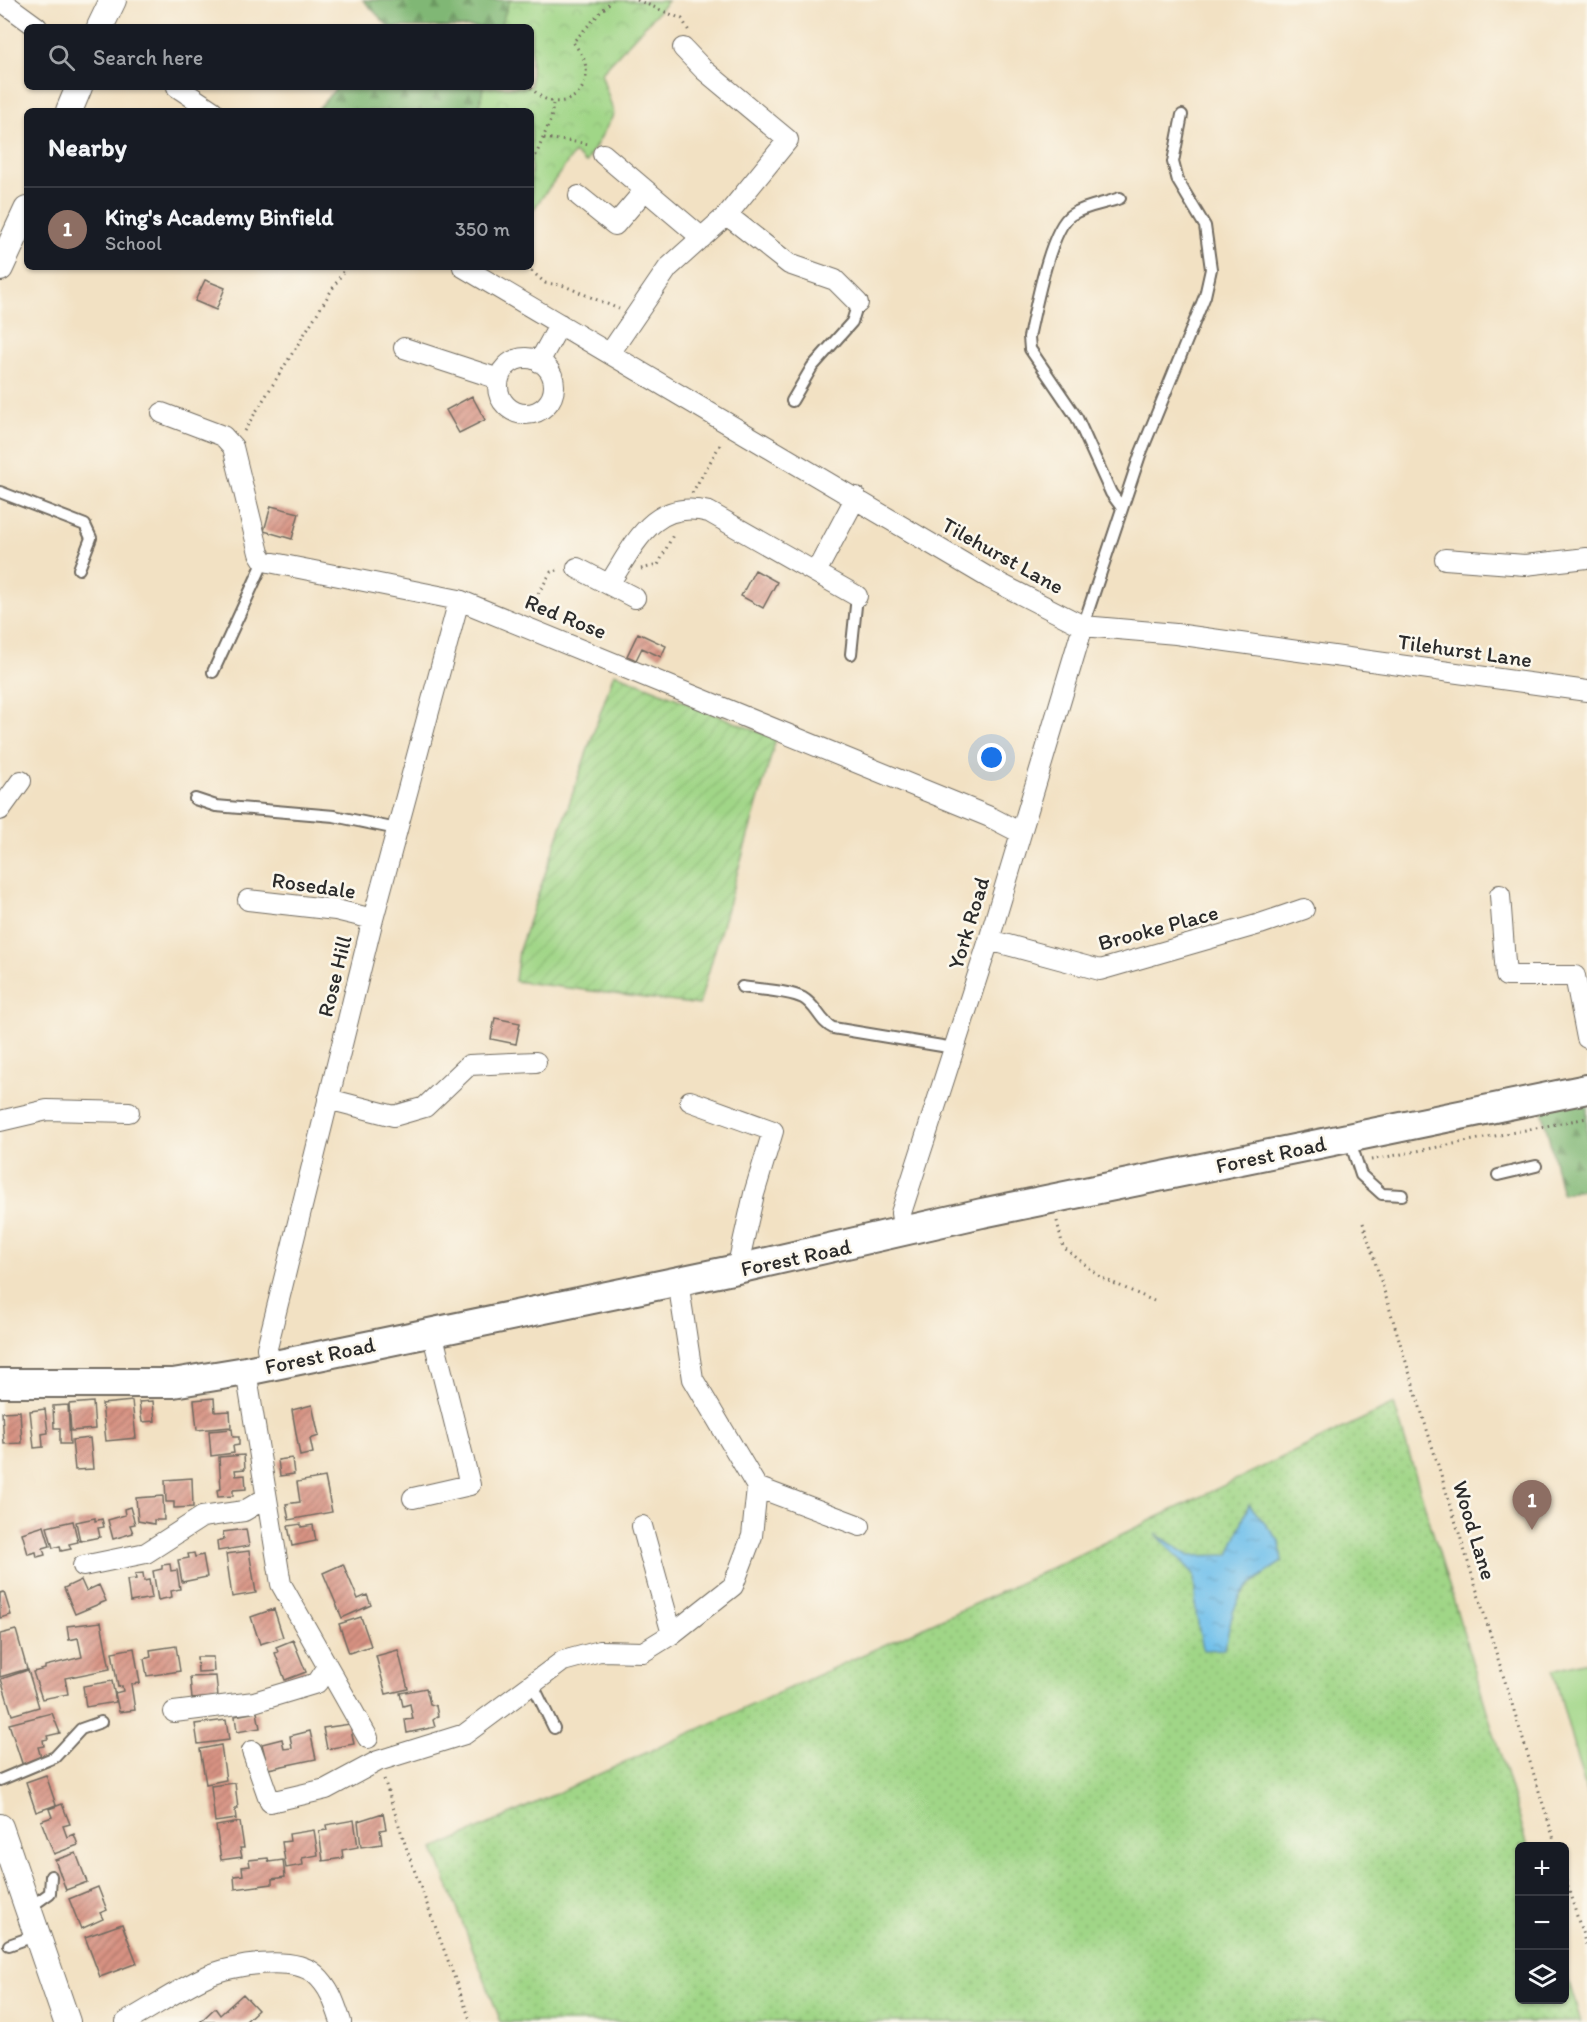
<!DOCTYPE html>
<meta charset="utf-8">
<style>
:root{--surface:#171b24;--page:#242831;--text:#f1f3f6;--muted:#9ea1a6;--line:#363941;--accent:#c8321e}
body{margin:0;font-family:Itim,sans-serif;background:var(--page);color:var(--text)}
.controls{position:absolute;right:18px;bottom:18px;display:grid;overflow:hidden;border-radius:9px;box-shadow:0 2px 4px #0004}
.controls button{width:54px;height:54px;display:grid;place-items:center;padding:0;border:0;border-bottom:2px solid var(--line);background:var(--surface);color:var(--text);font:30px sans-serif}
.you{position:absolute;left:992px;top:758px;width:21px;height:21px;margin:-15px;border:4px solid #fff;border-radius:50%;background:#1a73e8;box-shadow:0 0 0 9px #1a73e833}
.badge{display:grid;place-items:center;width:39px;height:39px;border-radius:50%;background:var(--accent);color:#fff;font-size:20px;font-weight:700}
.pin{position:absolute;translate:-50% -50px;filter:drop-shadow(0 2px 3px #0008)}
.pin::after{content:'';position:absolute;top:32px;width:21px;height:18px;background:inherit;clip-path:polygon(0 0,100% 0,50% 100%)}
.list{margin:0;padding:0;list-style:none}
h2{display:flex;justify-content:space-between;align-items:center;height:78px;margin:0;padding:0 24px;font-size:26px}
h2 small{font-size:20px;font-weight:400;color:var(--muted)}
.list li{display:grid;grid-template-columns:39px 1fr auto;gap:18px;align-items:center;box-sizing:border-box;height:84px;padding:0 24px;border-top:2px solid var(--line)}
.list b{display:block;font-size:22px;white-space:nowrap}
.list p{margin:0;font-size:20px;white-space:nowrap;color:var(--muted)}
.list em{font-size:20px;font-style:normal;color:var(--muted)}
.icon{flex:none;width:33px;height:33px;fill:none;stroke:currentColor;stroke-width:2;stroke-linecap:round;stroke-linejoin:round}
.map{position:relative;flex:none;width:1587px;height:2022px;overflow:hidden}
.search{position:absolute;background:var(--surface);box-shadow:0 2px 4px #0004;left:24px;top:24px;width:510px;height:66px;display:flex;align-items:center;gap:15px;box-sizing:border-box;padding:0 21px;border-radius:9px;color:var(--muted);font-size:22px}
.panel{position:absolute;background:var(--surface);box-shadow:0 2px 4px #0004;left:24px;top:108px;width:510px;height:162px;border-radius:9px}
.map>svg:first-child{display:block}
.grass{fill:url(#grass-dots);stroke:#668059;stroke-width:1.5}
.forest{fill:url(#forest-firs);stroke:#567150;stroke-width:1.5}
.park{fill:url(#park-crowns);stroke:#668059;stroke-width:1.5}
.garden{fill:url(#garden-furrows);stroke:#668059;stroke-width:1.5}
.pitch{fill:#a0d687;stroke:#668059;stroke-width:1.5}
.water{fill:url(#water-ripples);stroke:#4e768b;stroke-width:1.5}
.building{fill:url(#building-hatch)}
.lines{fill:none;stroke-linecap:round;stroke-linejoin:round}
.service-casing{stroke:#716b60;stroke-width:14}
.minor-casing{stroke:#716b60;stroke-width:22}
.tertiary-casing{stroke:#716b60;stroke-width:28}
.secondary-casing{stroke:#716b60;stroke-width:32}
.path{stroke:#716b60;stroke-width:3;stroke-dasharray:1.5 4.5;stroke-linecap:butt}
.service{stroke:#fff;stroke-width:10}
.minor{stroke:#fff;stroke-width:20}
.tertiary{stroke:#fff;stroke-width:26}
.secondary{stroke:#fff;stroke-width:28}
.labels{text-anchor:middle;stroke-width:5;stroke-linejoin:round;paint-order:stroke}
.street-label{font-size:22px;fill:#2b2b2b;stroke:#fbf7ec}
</style>
<div class="map">
<svg width="1587" height="2022" viewBox="0 0 1587 2022">
<defs>
<pattern id="grass-dots" width="8" height="8" patternUnits="userSpaceOnUse" patternTransform="scale(1.5)"><rect width="8" height="8" fill="#a0d687"/><path d="M2 2h.1M6 6h.1" fill="none" stroke="#8ab875" stroke-width="1.8" stroke-linecap="round"/></pattern>
<pattern id="forest-firs" width="22" height="20" patternUnits="userSpaceOnUse" patternTransform="scale(1.5)"><rect width="22" height="20" fill="#80b774"/><path d="M5 1l3.5 6h-7zM16 11l3.5 6h-7z" fill="#69955f"/></pattern>
<pattern id="park-crowns" width="20" height="18" patternUnits="userSpaceOnUse" patternTransform="scale(1.5)"><rect width="20" height="18" fill="#a0d687"/><path d="M2 6a3 3 0 1 1 6 0M12 15a3 3 0 1 1 6 0" fill="none" stroke="#8ab875"/></pattern>
<pattern id="garden-furrows" width="10" height="10" patternUnits="userSpaceOnUse" patternTransform="scale(1.5)"><rect width="10" height="10" fill="#a0d687"/><path d="M-1 1l2-2M0 10L10 0M9 11l2-2" fill="none" stroke="#8ab875"/></pattern>
<pattern id="water-ripples" width="26" height="14" patternUnits="userSpaceOnUse" patternTransform="scale(1.5)"><rect width="26" height="14" fill="#70c0eb"/><path d="M2 4q2-2 4 0t4 0M15 11q2-2 4 0t4 0" fill="none" stroke="#5c9cbf"/></pattern>
<pattern id="building-hatch" width="6" height="6" patternUnits="userSpaceOnUse" patternTransform="scale(1.5)"><rect width="6" height="6" fill="#d79282"/><path d="M-1 1l2-2M0 6l6-6M5 7l2-2" fill="none" stroke="#af776b"/></pattern>
</defs>
<rect width="100%" height="100%" fill="#fbf7ec"/>
<filter id="ink" filterUnits="userSpaceOnUse"><feTurbulence type="fractalNoise" baseFrequency=".0167" numOctaves="2"/><feDisplacementMap in="SourceGraphic" scale="12" xChannelSelector="R" yChannelSelector="G"/><feConvolveMatrix kernelMatrix="1 2 1 2 8 2 1 2 1" color-interpolation-filters="sRGB"/></filter>
<filter id="wash" filterUnits="userSpaceOnUse"><feTurbulence type="fractalNoise" baseFrequency=".008" numOctaves="4" result="noise"/><feDisplacementMap in="SourceGraphic" scale="24" xChannelSelector="R" yChannelSelector="G"/><feGaussianBlur stdDeviation="1.35" result="paint"/><feColorMatrix in="noise" values="0 0 0 0 0 0 0 0 0 0 0 0 0 0 0 0 0 1.4 0 .05"/><feComposite in="paint" operator="in"/></filter>
<g filter="url(#wash)">
<rect width="100%" height="100%" fill="#f2e1c3"/>
<path class="grass" d="M 1394,1404 L 1528,1846 L 1520,1846 L 1520,2000 L 1564,2000 L 1565,1969 L 1581,2022 L 501,2022 L 434,1849 L 1001,1592 Z"/>
<path class="forest" d="M 363,0 L 510,0 L 500,27 L 389,27 Z
M 337,87 L 483,87 L 479,111 L 316,111 Z
M 1587,1099 L 1587,1188 L 1562,1194 L 1542,1109 Z"/>
<path class="park" d="M 510,0 L 668,1 L 601,73 L 614,114 L 586,163 L 574,153 L 531,213 L 531,111 L 479,111 L 483,87 L 531,87 L 531,27 L 500,27 Z"/>
<path class="garden" d="M 614,673 L 776,739 L 699,1005 L 515,981 L 519,950 Z"/>
<path class="pitch" d="M 1587,1661 L 1587,1795 L 1553,1670 Z"/>
<path class="water" d="M 1249,1504 L 1280,1542 L 1282,1562 C 1239,1590 1234,1597 1225,1649 L 1203,1650 L 1196,1613 L 1194,1574 L 1156,1534 L 1190,1556 L 1229,1555 Z"/>
<g id="blocks">
<path class="building" d="M 205,280 L 225,288 L 216,310 L 195,301 Z
M 472,396 L 485,420 L 459,433 L 446,410 Z
M 271,506 L 299,513 L 292,539 L 264,531 Z
M 755,570 L 777,582 L 763,608 L 741,596 Z
M 638,633 L 666,646 L 661,657 L 642,648 L 636,660 L 627,656 Z
M 495,1018 L 520,1023 L 516,1044 L 491,1039 Z
M 214,1398 L 215,1412 L 230,1411 L 231,1427 L 197,1430 L 194,1400 Z
M 132,1401 L 136,1438 L 106,1441 L 102,1404 Z
M 153,1401 L 155,1421 L 142,1422 L 139,1402 Z
M 93,1402 L 95,1429 L 71,1431 L 69,1404 Z
M 68,1405 L 70,1444 L 60,1444 L 60,1428 L 54,1428 L 53,1406 Z
M 312,1405 L 319,1436 L 310,1439 L 313,1453 L 300,1456 L 292,1410 Z
M 45,1409 L 48,1433 L 42,1434 L 43,1447 L 34,1448 L 30,1411 Z
M 20,1411 L 22,1443 L 4,1444 L 2,1412 Z
M 232,1429 L 233,1437 L 239,1437 L 239,1445 L 233,1446 L 234,1453 L 211,1456 L 209,1431 Z
M 90,1438 L 93,1469 L 75,1470 L 72,1440 Z
M 244,1455 L 245,1469 L 235,1470 L 236,1476 L 245,1475 L 246,1489 L 233,1490 L 233,1496 L 218,1497 L 217,1490 L 221,1489 L 219,1457 Z
M 292,1458 L 294,1474 L 280,1476 L 278,1460 Z
M 325,1477 L 332,1512 L 289,1520 L 286,1504 L 300,1502 L 297,1482 Z
M 192,1478 L 193,1507 L 174,1508 L 174,1502 L 166,1502 L 165,1480 Z
M 163,1496 L 164,1520 L 154,1520 L 154,1524 L 138,1521 L 136,1498 Z
M 130,1507 L 135,1524 L 130,1525 L 133,1533 L 113,1539 L 108,1520 L 125,1515 L 124,1509 Z
M 95,1518 L 95,1521 L 102,1519 L 104,1527 L 98,1528 L 100,1537 L 80,1541 L 76,1522 Z
M 73,1521 L 78,1542 L 69,1544 L 71,1549 L 61,1551 L 60,1546 L 53,1548 L 47,1527 Z
M 301,1524 L 301,1527 L 313,1525 L 316,1541 L 292,1546 L 288,1526 Z
M 44,1526 L 50,1546 L 43,1548 L 45,1555 L 37,1557 L 36,1552 L 28,1554 L 22,1533 Z
M 246,1529 L 249,1546 L 218,1551 L 217,1541 L 224,1539 L 223,1532 Z
M 249,1551 L 256,1593 L 232,1597 L 226,1554 Z
M 194,1553 L 195,1557 L 203,1555 L 207,1577 L 182,1582 L 178,1560 L 189,1558 L 188,1554 Z
M 170,1564 L 171,1571 L 177,1570 L 180,1589 L 171,1591 L 172,1597 L 158,1600 L 153,1571 L 162,1569 L 162,1565 Z
M 343,1564 L 358,1599 L 367,1595 L 371,1605 L 342,1618 L 323,1573 Z
M 143,1573 L 144,1581 L 149,1580 L 152,1598 L 130,1602 L 127,1580 L 136,1579 L 135,1574 Z
M 81,1580 L 86,1591 L 99,1585 L 106,1601 L 75,1614 L 64,1588 Z
M 4,1592 L 11,1615 L 0,1618 L 0,1593 Z
M 274,1609 L 283,1637 L 260,1644 L 251,1617 Z
M 361,1617 L 371,1646 L 349,1653 L 339,1624 Z
M 101,1622 L 110,1669 L 65,1678 L 68,1694 L 42,1699 L 33,1672 L 45,1669 L 45,1666 L 82,1657 L 78,1638 L 69,1640 L 67,1626 Z
M 16,1630 L 27,1669 L 0,1677 L 0,1634 Z
M 293,1640 L 306,1672 L 285,1680 L 275,1653 L 278,1652 L 276,1647 Z
M 176,1646 L 180,1671 L 147,1676 L 144,1659 L 151,1657 L 150,1650 Z
M 134,1648 L 140,1683 L 131,1684 L 135,1710 L 119,1712 L 115,1693 L 123,1691 L 122,1686 L 118,1687 L 112,1652 Z
M 398,1650 L 408,1689 L 386,1694 L 376,1656 Z
M 197,1657 L 213,1657 L 214,1671 L 198,1672 Z
M 28,1670 L 39,1707 L 12,1715 L 1,1679 Z
M 216,1676 L 218,1697 L 192,1699 L 190,1677 Z
M 112,1681 L 116,1702 L 86,1707 L 83,1686 Z
M 426,1688 L 430,1704 L 436,1706 L 438,1716 L 433,1720 L 435,1727 L 407,1733 L 405,1720 L 413,1719 L 410,1704 L 403,1706 L 400,1693 Z
M 257,1712 L 260,1728 L 237,1732 L 235,1716 Z
M 52,1713 L 60,1733 L 47,1736 L 48,1739 L 43,1740 L 44,1746 L 38,1747 L 42,1761 L 23,1766 L 9,1724 Z
M 226,1720 L 229,1740 L 198,1744 L 195,1724 Z
M 350,1724 L 354,1744 L 327,1749 L 323,1728 Z
M 310,1731 L 316,1759 L 268,1769 L 262,1744 L 282,1739 L 284,1749 L 292,1748 L 290,1736 Z
M 221,1745 L 226,1780 L 206,1784 L 200,1749 Z
M 46,1775 L 56,1805 L 36,1812 L 26,1782 Z
M 235,1783 L 238,1809 L 235,1809 L 236,1819 L 215,1822 L 211,1786 Z
M 62,1804 L 70,1824 L 63,1826 L 67,1837 L 74,1834 L 78,1845 L 54,1854 L 41,1821 L 52,1817 L 49,1809 Z
M 383,1813 L 386,1829 L 380,1830 L 382,1844 L 361,1847 L 358,1821 Z
M 354,1820 L 358,1847 L 342,1850 L 343,1858 L 323,1861 L 319,1831 L 327,1830 L 326,1825 Z
M 240,1822 L 244,1848 L 240,1848 L 242,1857 L 221,1860 L 216,1826 Z
M 314,1830 L 318,1855 L 302,1858 L 303,1865 L 286,1868 L 282,1842 L 290,1841 L 289,1834 Z
M 76,1853 L 87,1882 L 66,1890 L 55,1860 Z
M 268,1858 L 269,1862 L 283,1860 L 285,1877 L 272,1879 L 272,1884 L 235,1889 L 234,1876 L 243,1875 L 242,1867 L 250,1866 L 249,1860 Z
M 98,1887 L 107,1910 L 100,1913 L 103,1919 L 81,1929 L 69,1899 Z
M 122,1924 L 137,1963 L 100,1977 L 85,1937 Z
M 243,1994 L 258,2010 L 245,2022 L 200,2022 L 215,2008 L 220,2015 Z"/>
</g>
</g>
<g filter="url(#ink)">
<use href="#blocks" fill-opacity="0" stroke="#716b60" stroke-width="1.5"/>
<g class="lines">
<g class="service-casing">
<path id="service" d="M 1120,198 C 1105,204 1086,205 1071,215 C 1050,229 1035,311 1029,337 L 1030,349 L 1077,418 L 1111,493 L 1122,508
M 792,401 L 812,367 L 852,322 L 858,303
M 0,492 L 85,525 L 91,538 L 79,569
M 1083,626 L 1140,455 L 1205,296 L 1211,269 L 1205,226 L 1178,181 L 1173,162 L 1182,115
M 851,654 L 857,596
M 213,672 L 264,561
M 195,799 L 216,806 L 334,816 L 397,829
M 742,987 C 760,990 787,990 803,998 C 817,1006 820,1022 833,1028 L 954,1048
M 1349,1138 L 1361,1175 L 1382,1194 L 1402,1195
M 1498,1175 L 1536,1166
M 533,1685 L 554,1728
M 0,1780 L 55,1757 L 81,1729 L 101,1722
M 29,1908 L 50,1893 L 51,1876
M 9,1945 L 37,1935"/>
</g>
<g class="minor-casing">
<path id="minor" d="M 0,0 L 37,27
M 683,48 L 704,70 L 788,140 L 727,215
M 177,87 L 213,111
M 603,154 L 702,238
M 579,196 L 615,225 L 645,190
M 463,267 L 989,578 L 1083,626 L 1176,634 L 1587,691
M 404,348 L 499,379
M 610,353 L 668,268 L 727,215 L 789,264 L 835,280 L 858,303
M498 386a28 28 0 1 1 56 0a28 28 0 1 1-56 0Z
M 539,362 L 560,324
M 162,413 L 223,436 L 233,447 L 259,553 L 264,561 L 459,600 L 990,817 L 1021,833
M 1445,559 L 1525,565 L 1587,558
M 577,568 L 635,598
M 816,572 L 856,497
M 609,584 C 635,544 653,498 709,512 L 857,596
M 0,810 L 21,781
M 1500,895 L 1506,976 L 1575,976 L 1587,1038
M 248,900 L 336,910 L 373,919
M 989,940 L 1100,970 L 1260,924 L 1304,909
M 328,1099 L 394,1116 L 425,1107 L 469,1065 L 536,1062
M 690,1101 L 773,1131 L 754,1194 L 737,1269
M 0,1121 L 47,1110 L 129,1112
M 904,1233 L 901,1213 L 989,940 L 1083,626
M 271,1365 L 267,1348 L 373,919 L 459,600
M 246,1371 L 281,1584 L 368,1738
M 757,1487 L 860,1526
M 413,1498 L 470,1485 L 432,1332
M 642,1526 L 672,1634
M 83,1566 L 146,1553 L 202,1517 L 244,1511 L 266,1498
M 174,1712 L 254,1702 L 317,1683 L 327,1668
M 252,1751 L 270,1802 L 326,1789 L 378,1761 L 465,1734 L 563,1661 L 600,1651 L 643,1652 L 672,1634 L 733,1586 L 752,1536 L 757,1487 L 693,1379 L 678,1281
M 126,2022 C 153,2007 179,1989 207,1976 C 231,1965 293,1955 315,1974 C 330,1987 335,2004 341,2022"/>
</g>
<g class="tertiary-casing">
<path id="tertiary" d="M 100,27 L 113,0
M 69,111 L 79,87
M 0,268 L 27,210
M 0,1827 L 67,2022"/>
</g>
<g class="secondary-casing">
<path id="secondary" d="M 0,1383 L 173,1383 L 246,1371 L 737,1269 L 982,1213 L 1587,1089"/>
</g>
<path class="path" d="M 637,0 L 682,19 L 690,33
M 531,87 C 553,117 594,97 585,63 C 584,56 577,48 573,42 L 612,0
M 544,138 L 590,144
M 531,167 L 551,119 L 553,104
M 527,267 L 545,283 L 562,285 L 619,309
M 244,431 L 346,267
M 692,493 L 720,445
M 641,569 L 658,565 L 674,533
M 529,609 L 551,572 L 561,569
M 1371,1160 L 1587,1118
M 1057,1221 L 1063,1247 L 1102,1278 L 1154,1301
M 1363,1223 L 1556,1846
M 384,1779 L 409,1856 L 471,2022
M 1564,1875 L 1587,1948"/>
<use href="#service" class="service"/>
<use href="#minor" class="minor"/>
<use href="#tertiary" class="tertiary"/>
<use href="#secondary" class="secondary"/>
</g>
</g>
<g class="labels">
<g class="street-label">
<text transform="translate(1003 555) rotate(29)" y="8">Tilehurst Lane</text>
<text transform="translate(566 616) rotate(22)" y="8">Red Rose</text>
<text transform="translate(1465 650) rotate(8)" y="8">Tilehurst Lane</text>
<text transform="translate(314 885) rotate(8)" y="8">Rosedale</text>
<text transform="translate(968 923) rotate(-73)" y="8">York Road</text>
<text transform="translate(1158 927) rotate(-15)" y="8">Brooke Place</text>
<text transform="translate(334 976) rotate(-76)" y="8">Rose Hill</text>
<text transform="translate(1271 1154) rotate(-12)" y="8">Forest Road</text>
<text transform="translate(796 1257) rotate(-12)" y="8">Forest Road</text>
<text transform="translate(320 1355) rotate(-12)" y="8">Forest Road</text>
<text transform="translate(1475 1530) rotate(73)" y="8">Wood Lane</text>
</g>
</g>
</svg>
<div class="controls">
<button>+</button>
<button>−</button>
<button><svg class="icon" aria-label="layers" viewBox="0 0 24 24"><path d="M12 4l9 5-9 5-9-5zM3 14l9 5 9-5"/></svg></button>
</div>
<div class="you"></div>
<div class="pin badge" style="left:1532px;top:1530px;background:#8d6e63">1</div>
<div class="search"><svg class="icon" aria-label="search" viewBox="0 0 24 24"><circle cx="10" cy="10" r="6"/><path d="M15 15l6 6"/></svg>Search here</div>
<section class="panel">
<h2>Nearby<small></small></h2>
<ul class="list">
<li><span class="badge" style="background:#8d6e63">1</span><div><b>King's Academy Binfield</b><p>School</p></div><em>350 m</em></li>
</ul>
</section>
</div>
